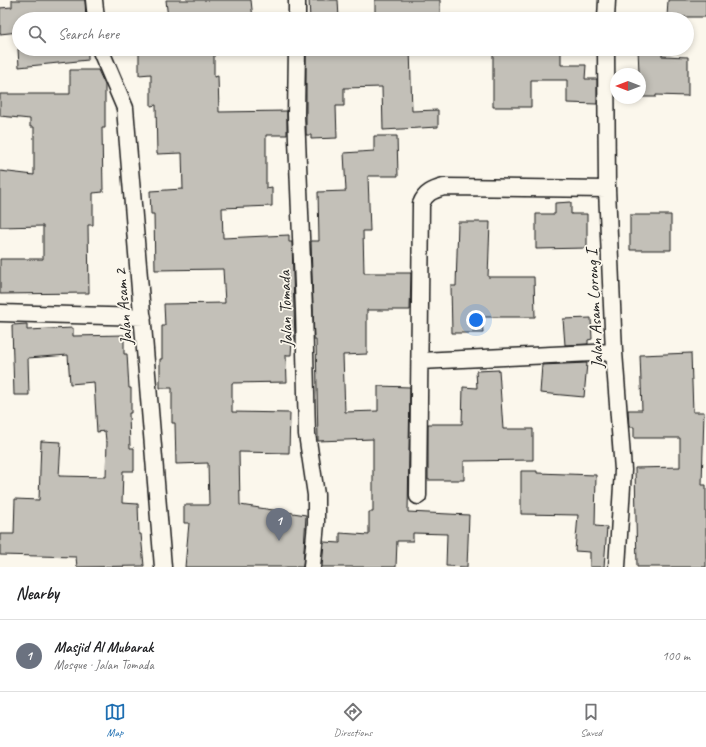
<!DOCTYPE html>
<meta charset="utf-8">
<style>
:root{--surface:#fff;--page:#f2f2f2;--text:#202124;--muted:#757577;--line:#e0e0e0;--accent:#1f6fb2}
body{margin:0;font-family:Caveat,sans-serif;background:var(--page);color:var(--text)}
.compass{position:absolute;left:610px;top:68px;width:36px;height:36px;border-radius:50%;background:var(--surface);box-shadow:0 2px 6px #0003;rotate:270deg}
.you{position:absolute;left:476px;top:320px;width:14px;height:14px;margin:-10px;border:3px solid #fff;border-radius:50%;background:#1a73e8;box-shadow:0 0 0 6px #1a73e833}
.badge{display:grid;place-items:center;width:26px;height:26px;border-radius:50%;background:var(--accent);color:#fff;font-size:13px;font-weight:700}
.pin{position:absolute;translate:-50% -33px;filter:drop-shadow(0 1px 2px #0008)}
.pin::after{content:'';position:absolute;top:21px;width:14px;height:12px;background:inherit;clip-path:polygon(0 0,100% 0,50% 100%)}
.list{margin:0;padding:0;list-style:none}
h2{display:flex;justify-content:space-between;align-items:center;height:52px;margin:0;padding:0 16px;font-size:17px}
h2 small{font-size:13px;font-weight:400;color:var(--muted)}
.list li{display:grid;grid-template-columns:26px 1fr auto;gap:12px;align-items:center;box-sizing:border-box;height:72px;padding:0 16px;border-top:1px solid var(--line)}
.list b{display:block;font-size:15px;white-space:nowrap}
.list p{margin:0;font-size:13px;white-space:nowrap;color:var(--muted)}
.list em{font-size:13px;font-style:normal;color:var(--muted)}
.icon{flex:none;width:22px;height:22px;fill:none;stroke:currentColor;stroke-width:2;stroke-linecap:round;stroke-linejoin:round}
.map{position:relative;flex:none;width:706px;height:567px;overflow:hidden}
.search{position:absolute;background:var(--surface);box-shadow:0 2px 6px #0003;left:12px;right:12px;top:12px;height:44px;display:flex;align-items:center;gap:10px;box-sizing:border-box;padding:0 14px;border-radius:22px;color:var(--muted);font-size:15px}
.sheet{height:124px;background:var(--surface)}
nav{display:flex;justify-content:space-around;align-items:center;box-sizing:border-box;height:56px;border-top:1px solid var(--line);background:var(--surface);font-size:11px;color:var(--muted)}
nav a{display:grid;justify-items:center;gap:2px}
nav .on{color:var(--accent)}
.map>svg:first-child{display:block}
.building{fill:#c3c0b8;stroke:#1c1c1c}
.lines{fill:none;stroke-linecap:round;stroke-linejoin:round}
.minor-casing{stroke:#1c1c1c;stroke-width:19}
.minor{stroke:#fbf7ec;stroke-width:16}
.labels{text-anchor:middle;stroke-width:3.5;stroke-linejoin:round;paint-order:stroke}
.street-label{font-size:17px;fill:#1c1c1c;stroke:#fbf7ec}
</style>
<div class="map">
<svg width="706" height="567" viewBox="0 0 706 567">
<rect width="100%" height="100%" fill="#fbf7ec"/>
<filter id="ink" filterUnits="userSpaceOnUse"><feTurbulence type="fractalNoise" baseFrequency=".025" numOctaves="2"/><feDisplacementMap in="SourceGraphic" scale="8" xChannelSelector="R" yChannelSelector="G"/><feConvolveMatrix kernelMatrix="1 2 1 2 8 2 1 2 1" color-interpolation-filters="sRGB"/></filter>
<g filter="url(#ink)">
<path class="building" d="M 12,0 L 85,0 L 86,19 L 19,19 L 19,32 L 0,34 L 0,8 L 12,7 Z
M 166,0 L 251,0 L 253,19 L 168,19 Z
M 309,0 L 338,0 L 339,19 L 310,19 Z
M 375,0 L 440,0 L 440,19 L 375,19 Z
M 668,0 L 706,0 L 706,17 L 667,17 Z
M 18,49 L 88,49 L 88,60 L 19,67 Z
M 139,49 L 214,49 L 214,77 L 218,76 L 219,112 L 287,111 L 287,135 L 266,135 L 266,188 L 272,187 L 272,206 L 222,208 L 223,238 L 289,235 L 289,242 L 292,242 L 295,340 L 292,340 L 291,355 L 286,355 L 287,382 L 232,383 L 232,412 L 290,413 L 289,453 L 239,452 L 240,505 L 306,515 L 303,567 L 185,567 L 189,523 L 184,523 L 184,505 L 209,505 L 208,463 L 176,464 L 175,423 L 172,423 L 172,388 L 160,388 L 160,359 L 162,359 L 162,326 L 165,326 L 164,304 L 225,303 L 223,269 L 155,270 L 154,214 L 151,214 L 150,191 L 183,189 L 182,153 L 157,154 L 156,105 L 151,106 L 151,74 L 139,75 Z
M 306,49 L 410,49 L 412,111 L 438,110 L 438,127 L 383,130 L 382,87 L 344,88 L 344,106 L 336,106 L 337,138 L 311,139 L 311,135 L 306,135 Z
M 493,49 L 561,49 L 561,65 L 586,65 L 585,79 L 597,79 L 597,104 L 567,103 L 567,80 L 531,80 L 531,107 L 493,107 Z
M 638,49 L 662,49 L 662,56 L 688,57 L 688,96 L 656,95 L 656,97 L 640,97 Z
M 70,70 L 98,70 L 105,85 L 105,128 L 102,128 L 103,192 L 93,193 L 93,225 L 88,225 L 89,293 L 0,294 L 0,259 L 43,259 L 43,226 L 0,227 L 0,171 L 34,175 L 34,127 L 30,127 L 30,119 L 0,116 L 0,94 L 70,94 Z
M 374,136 L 397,136 L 398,176 L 368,176 L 370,231 L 363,231 L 364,273 L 411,273 L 410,310 L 367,310 L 367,354 L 343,355 L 345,412 L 378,411 L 378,386 L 410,387 L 408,512 L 469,515 L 467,567 L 446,566 L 447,534 L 413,533 L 413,541 L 397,541 L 396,567 L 322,567 L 324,542 L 340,543 L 340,533 L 369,535 L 369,512 L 373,512 L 373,439 L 318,441 L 316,340 L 314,340 L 311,241 L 319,241 L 318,192 L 346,191 L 344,153 L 374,151 Z
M 571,202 L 571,214 L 587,214 L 587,248 L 536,249 L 536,214 L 555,214 L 555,203 Z
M 630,215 L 671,215 L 671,250 L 630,250 Z
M 458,222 L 490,222 L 488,277 L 534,277 L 535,317 L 482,317 L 483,333 L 452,333 L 451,286 L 456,286 Z
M 591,318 L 592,339 L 588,340 L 588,344 L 565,345 L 563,319 Z
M 27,324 L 27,330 L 73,328 L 73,336 L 124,335 L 124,354 L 127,354 L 129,388 L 131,388 L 131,413 L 129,413 L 130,448 L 134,448 L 134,471 L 123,471 L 122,503 L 138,504 L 139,534 L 141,534 L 144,566 L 77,567 L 76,557 L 0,555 L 0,534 L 14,534 L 15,499 L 39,500 L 41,441 L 61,442 L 59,476 L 106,477 L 107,441 L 106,441 L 105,431 L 97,432 L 94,382 L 70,384 L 68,355 L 28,358 L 29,395 L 14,395 L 12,325 Z
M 691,353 L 693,412 L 704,412 L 702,485 L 706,485 L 706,567 L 637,567 L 635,468 L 680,467 L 680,438 L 634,438 L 634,427 L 629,427 L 628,410 L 642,410 L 640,355 Z
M 587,363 L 584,397 L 540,393 L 542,365 Z
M 499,370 L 503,429 L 533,429 L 533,460 L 464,461 L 464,480 L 428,480 L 428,424 L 462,424 L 463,387 L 477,388 L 476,371 Z
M 521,471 L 537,471 L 537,473 L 596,475 L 595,526 L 607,527 L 604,567 L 590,567 L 590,552 L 575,551 L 578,515 L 521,514 Z"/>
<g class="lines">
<g class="minor-casing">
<path id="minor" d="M 94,0 L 96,19
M 297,0 L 297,19
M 606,19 L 607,0
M 100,49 L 125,108 L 163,567
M 297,49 L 296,115 L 304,310 L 307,434 L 316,495 L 316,523 L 312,567
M 606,49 L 607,189 L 614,352 L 623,470 L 617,567
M 0,313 L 143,317
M 420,361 L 614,352
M 418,496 L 421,204 C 425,193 433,190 444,187 L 607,189"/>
</g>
<use href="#minor" class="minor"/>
</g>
</g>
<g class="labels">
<g class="street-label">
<text transform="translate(123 307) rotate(-95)" y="6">Jalan Asam 2</text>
<text transform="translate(285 309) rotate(-92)" y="6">Jalan Tomada</text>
<text transform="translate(594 309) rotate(-93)" y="6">Jalan Asam Lorong I</text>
</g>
</g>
</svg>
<svg class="compass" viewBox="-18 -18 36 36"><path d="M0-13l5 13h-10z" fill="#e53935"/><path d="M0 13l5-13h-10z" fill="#757577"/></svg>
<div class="you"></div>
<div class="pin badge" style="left:279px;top:541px;background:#6b7280">1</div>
<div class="search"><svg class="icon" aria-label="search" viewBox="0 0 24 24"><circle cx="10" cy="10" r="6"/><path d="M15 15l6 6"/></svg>Search here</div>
</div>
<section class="sheet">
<h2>Nearby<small></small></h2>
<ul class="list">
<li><span class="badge" style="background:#6b7280">1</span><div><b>Masjid Al Mubarak</b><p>Mosque · Jalan Tomada</p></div><em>100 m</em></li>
</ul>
</section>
<nav>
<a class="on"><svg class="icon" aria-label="map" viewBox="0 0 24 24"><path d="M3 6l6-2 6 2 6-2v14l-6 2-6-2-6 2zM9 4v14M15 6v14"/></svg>Map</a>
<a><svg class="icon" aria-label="directions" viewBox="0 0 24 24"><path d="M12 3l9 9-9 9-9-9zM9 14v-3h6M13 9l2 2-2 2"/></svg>Directions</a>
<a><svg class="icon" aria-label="saved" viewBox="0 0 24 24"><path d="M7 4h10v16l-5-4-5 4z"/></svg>Saved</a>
</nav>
